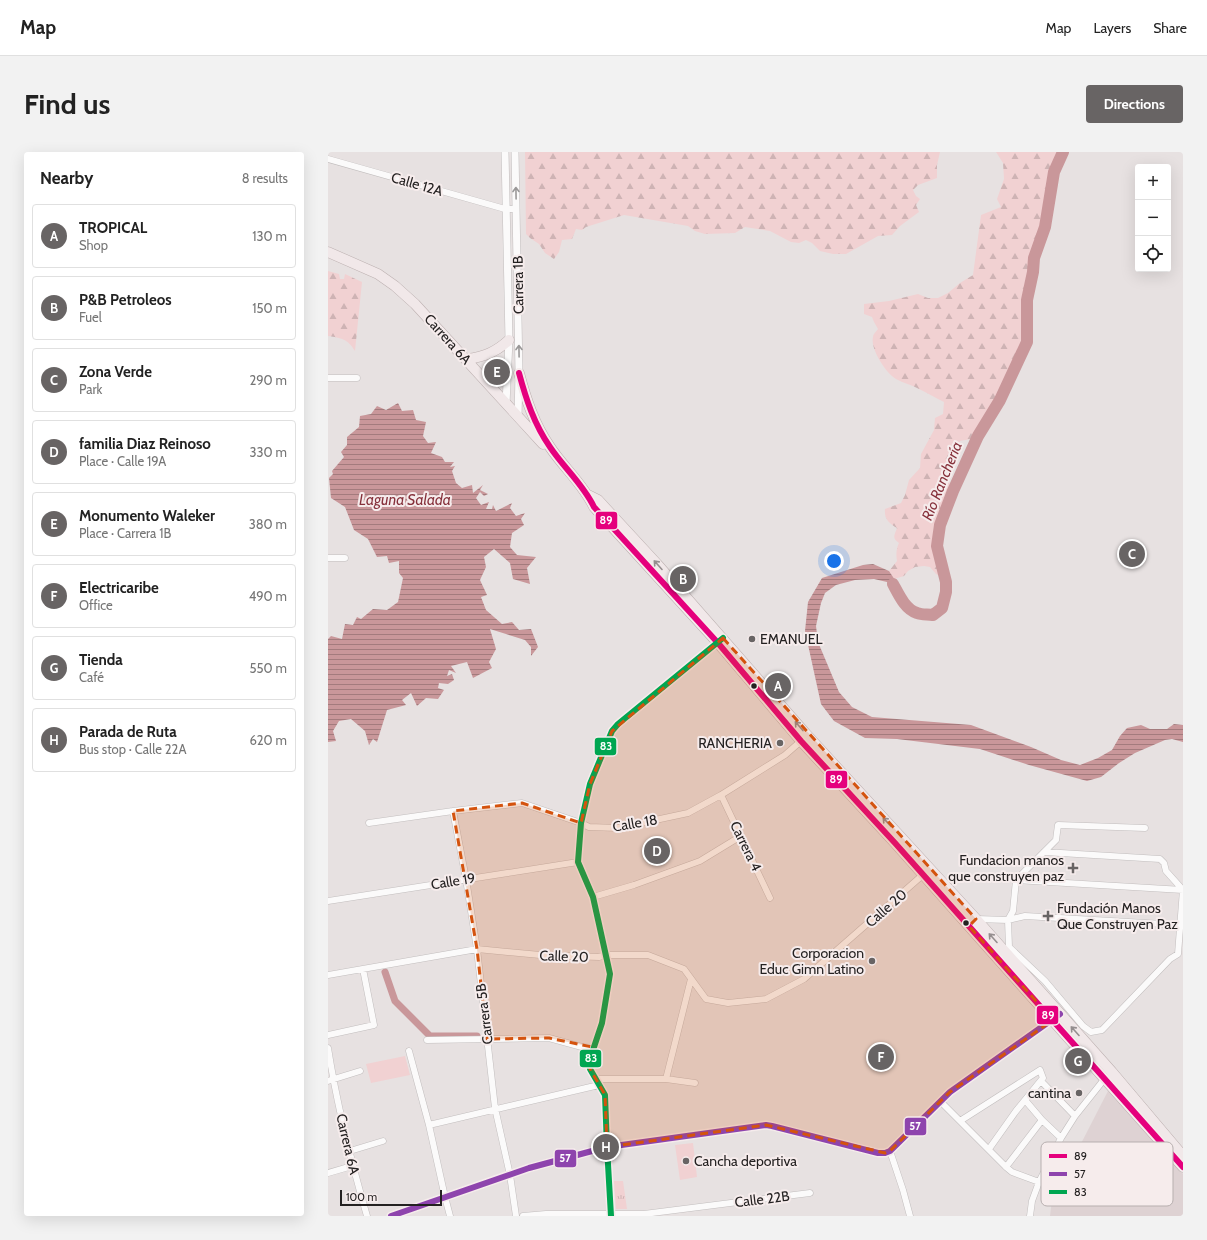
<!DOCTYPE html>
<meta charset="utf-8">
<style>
:root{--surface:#fff;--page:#f2f2f2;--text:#222;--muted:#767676;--line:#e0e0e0;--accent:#686464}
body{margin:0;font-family:Cabin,sans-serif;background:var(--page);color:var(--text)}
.controls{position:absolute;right:12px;top:12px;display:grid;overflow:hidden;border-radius:4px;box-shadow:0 4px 16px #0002}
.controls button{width:36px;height:36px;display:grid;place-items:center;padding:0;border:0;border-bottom:1px solid var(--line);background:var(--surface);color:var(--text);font:20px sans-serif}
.scale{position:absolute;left:12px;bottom:10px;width:102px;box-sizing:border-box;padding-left:4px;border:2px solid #242121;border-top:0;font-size:11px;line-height:14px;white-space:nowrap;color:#242121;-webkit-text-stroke:3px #f6ecec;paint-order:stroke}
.you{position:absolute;left:506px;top:409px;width:14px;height:14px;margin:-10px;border:3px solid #fff;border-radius:50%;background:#1a73e8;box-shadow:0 0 0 6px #1a73e833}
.badge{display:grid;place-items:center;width:26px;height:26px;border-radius:50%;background:var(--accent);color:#fff;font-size:13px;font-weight:700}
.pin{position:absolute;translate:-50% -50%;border:2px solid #fff;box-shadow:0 1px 4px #0006}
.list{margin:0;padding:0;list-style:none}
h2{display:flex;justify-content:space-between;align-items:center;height:52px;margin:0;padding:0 16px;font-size:17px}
h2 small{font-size:13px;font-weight:400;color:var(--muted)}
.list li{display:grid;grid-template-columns:26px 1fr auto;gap:12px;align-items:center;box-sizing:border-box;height:64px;margin:0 8px 8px;padding:0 8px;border:1px solid var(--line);border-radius:4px}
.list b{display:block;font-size:15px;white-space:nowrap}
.list p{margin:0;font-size:13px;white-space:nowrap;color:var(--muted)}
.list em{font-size:13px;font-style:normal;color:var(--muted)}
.icon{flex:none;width:22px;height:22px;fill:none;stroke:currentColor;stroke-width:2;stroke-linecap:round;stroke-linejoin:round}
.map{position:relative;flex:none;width:855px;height:1064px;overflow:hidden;border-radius:4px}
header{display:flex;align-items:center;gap:24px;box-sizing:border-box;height:56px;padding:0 20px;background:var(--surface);border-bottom:1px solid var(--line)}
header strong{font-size:19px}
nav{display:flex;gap:22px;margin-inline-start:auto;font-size:14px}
.intro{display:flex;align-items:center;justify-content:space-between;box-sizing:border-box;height:96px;padding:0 24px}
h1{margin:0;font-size:28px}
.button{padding:10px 18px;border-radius:4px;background:var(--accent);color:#fff;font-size:14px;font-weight:700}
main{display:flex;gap:24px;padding:0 24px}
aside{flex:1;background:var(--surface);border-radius:4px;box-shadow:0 4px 16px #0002}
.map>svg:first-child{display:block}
.built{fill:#ded2d3}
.grass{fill:url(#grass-tufts)}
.forest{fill:url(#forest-firs)}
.garden{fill:#f1d1d2}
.water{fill:url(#water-rules)}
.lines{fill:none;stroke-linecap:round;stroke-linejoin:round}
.canal{stroke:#c9979a;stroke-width:7}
.river{stroke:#c9979a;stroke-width:12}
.minor-casing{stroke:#c2bebe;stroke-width:7}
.tertiary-casing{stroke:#c2bebe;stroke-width:8}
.trunk-casing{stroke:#bcb0b0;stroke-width:11}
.minor{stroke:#fbfafa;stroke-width:6}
.tertiary{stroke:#fbfafa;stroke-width:7}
.trunk{stroke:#f1e8e9;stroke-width:10}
.bus-1-casing{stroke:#f6ecec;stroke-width:9}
.bus-2-casing{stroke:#f6ecec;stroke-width:9}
.bus-3-casing{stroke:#f6ecec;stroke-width:9}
.bus-1{stroke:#e5007d;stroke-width:6}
.bus-2{stroke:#8e44ad;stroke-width:6}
.bus-3{stroke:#00a651;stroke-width:6}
.oneway{stroke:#9a9898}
.oneway2{stroke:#958e8f}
.marked{fill:#d4530e;fill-opacity:0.2;stroke:#d4530e;stroke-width:3;stroke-dasharray:8 5;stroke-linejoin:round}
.poi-dot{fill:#686464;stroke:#f6ecec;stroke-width:1.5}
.bus-dot{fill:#242121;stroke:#f6ecec;stroke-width:1.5}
.labels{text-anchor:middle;stroke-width:4;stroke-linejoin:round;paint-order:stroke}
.street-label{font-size:14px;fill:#242121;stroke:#f6ecec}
.poi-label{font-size:14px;fill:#242121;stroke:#f6ecec;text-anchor:end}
.water-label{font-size:15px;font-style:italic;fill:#86313b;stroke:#f6ecec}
.key{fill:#f6ecec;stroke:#b7afaf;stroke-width:1}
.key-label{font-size:11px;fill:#242121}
.line-badge{stroke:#f6ecec;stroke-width:1.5}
.badge-label{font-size:11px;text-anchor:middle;font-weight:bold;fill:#fff}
</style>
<header>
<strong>Map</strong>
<nav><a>Map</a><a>Layers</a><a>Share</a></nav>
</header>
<div class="intro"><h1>Find us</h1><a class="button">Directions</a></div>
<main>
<aside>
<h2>Nearby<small>8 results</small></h2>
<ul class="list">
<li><span class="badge">A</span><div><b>TROPICAL</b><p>Shop</p></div><em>130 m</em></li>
<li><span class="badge">B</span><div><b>P&amp;B Petroleos</b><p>Fuel</p></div><em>150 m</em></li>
<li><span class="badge">C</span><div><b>Zona Verde</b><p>Park</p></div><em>290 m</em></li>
<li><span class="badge">D</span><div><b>familia Diaz Reinoso</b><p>Place · Calle 19A</p></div><em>330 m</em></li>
<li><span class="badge">E</span><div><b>Monumento Waleker</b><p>Place · Carrera 1B</p></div><em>380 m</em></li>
<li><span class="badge">F</span><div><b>Electricaribe</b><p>Office</p></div><em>490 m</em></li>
<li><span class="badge">G</span><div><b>Tienda</b><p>Café</p></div><em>550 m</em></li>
<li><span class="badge">H</span><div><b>Parada de Ruta</b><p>Bus stop · Calle 22A</p></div><em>620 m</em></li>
</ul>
</aside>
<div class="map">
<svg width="855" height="1064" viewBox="0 0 855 1064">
<defs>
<pattern id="grass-tufts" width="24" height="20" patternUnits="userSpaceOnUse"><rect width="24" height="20" fill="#f1d1d2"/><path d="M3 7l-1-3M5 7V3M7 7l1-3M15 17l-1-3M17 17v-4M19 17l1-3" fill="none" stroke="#ceb3b4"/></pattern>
<pattern id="forest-firs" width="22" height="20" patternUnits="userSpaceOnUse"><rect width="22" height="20" fill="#f1d1d2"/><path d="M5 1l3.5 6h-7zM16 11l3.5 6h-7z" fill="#ceb3b4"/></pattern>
<pattern id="water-rules" width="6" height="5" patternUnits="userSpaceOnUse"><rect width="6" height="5" fill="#c9979a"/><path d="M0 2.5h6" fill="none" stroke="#a37b7d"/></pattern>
</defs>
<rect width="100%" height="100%" fill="#e7e1e1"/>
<path class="built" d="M 780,939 L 855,1022 L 855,1064 L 722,1064 L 724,1048 Z"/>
<path class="grass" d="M 286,1029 L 295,1029 L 299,1057 L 288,1057 Z"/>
<path class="forest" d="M 197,0 L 612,0 L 609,13 L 609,26 L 590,33 L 585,38 L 588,44 L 592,47 L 588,53 L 591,60 L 572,74 L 564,83 L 550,84 L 518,102 L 505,102 L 492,99 L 484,91 L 478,88 L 471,91 L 463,90 L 442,79 L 417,75 L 407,81 L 377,82 L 367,79 L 360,74 L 296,63 L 258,75 L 254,78 L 248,77 L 244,87 L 234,88 L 231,100 L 226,107 L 217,101 L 211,92 L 202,86 L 198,82 Z
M 668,0 L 735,0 L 726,20 L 717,75 L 706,106 L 705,119 L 700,145 L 699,190 L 672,248 L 650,284 L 643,287 L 632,289 C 627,300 612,323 613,334 L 617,332 L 621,327 L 622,338 L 618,350 L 615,353 L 606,374 L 605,382 L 606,388 L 610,388 L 609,395 L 616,424 L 613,425 L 608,422 L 602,415 L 596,414 L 587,415 L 580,419 L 576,424 L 566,427 L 561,419 L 569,409 C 568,403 568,397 571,391 C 564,386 566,384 569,376 C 561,371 556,367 557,357 L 573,351 L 577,343 L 581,328 L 592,316 L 593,302 L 606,278 L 607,266 L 615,262 L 616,250 C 607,246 600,241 591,237 C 584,233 575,231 568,227 C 558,221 542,197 545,185 C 545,182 548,180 550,177 L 546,170 L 544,165 L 536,162 L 536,152 L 561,149 L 590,142 L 600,146 L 610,146 L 620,141 L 632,131 L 645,123 L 653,63 L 673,55 L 669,47 L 676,27 L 675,11 Z
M 0,119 L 11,122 L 12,127 L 16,127 L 17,122 L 34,130 L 27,199 C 20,187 13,186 0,184 Z"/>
<path class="garden" d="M 77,904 L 82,923 L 43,931 L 38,912 Z
M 365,991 L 369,1025 L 352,1028 L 347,993 Z"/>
<path class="water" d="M 70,251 L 74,259 L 85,258 L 88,268 L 98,270 L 95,284 L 100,291 L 108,290 L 103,301 L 114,305 L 117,310 L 126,310 L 122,315 L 127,314 L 124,319 L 128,331 L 134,336 L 144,333 L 145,341 L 155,333 L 152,338 L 160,342 L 156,344 L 152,340 L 148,346 L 153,353 L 161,350 L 158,357 L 164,357 L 165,353 L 168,359 L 184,351 L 182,356 L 188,364 L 197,361 L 193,367 L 196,373 L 184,381 L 182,395 L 189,403 L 208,405 L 199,416 L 202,432 L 185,427 L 182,411 L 166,397 L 156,405 L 158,415 L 152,428 L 159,443 L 153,445 L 158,458 L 174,472 L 184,470 L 191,478 L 203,477 L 210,495 L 203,504 L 203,495 L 197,488 L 162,477 L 168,497 L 161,510 L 164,516 L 145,526 L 139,510 L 123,514 L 128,521 L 121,518 L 119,524 L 124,522 L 126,528 L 120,532 L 111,531 L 110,536 L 116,538 L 110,547 L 98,546 L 89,554 L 83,541 L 74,548 L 78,553 L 59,558 L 49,590 L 45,587 L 41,593 L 37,579 L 23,567 L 11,569 L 5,579 L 8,589 L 0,590 L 0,487 L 3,484 L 14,487 L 17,472 L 25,473 L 29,465 L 33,467 L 45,457 L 59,458 L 70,450 L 75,426 L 71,421 L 71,409 L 61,411 L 59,404 L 49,405 L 40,387 L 26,378 L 17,355 L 3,346 L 1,326 L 5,322 L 4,319 L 16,305 L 13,300 L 19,293 L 19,285 L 31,275 L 32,264 L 43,262 L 49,254 L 58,258 Z
M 545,412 L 561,419 L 571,434 L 573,447 L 565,439 L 559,430 L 546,427 L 527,428 L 508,433 L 497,441 L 493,451 L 488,474 L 490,490 L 511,540 L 524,555 L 544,565 L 643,573 L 703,595 L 733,608 L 752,613 L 770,606 L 784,598 L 792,584 L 799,576 L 813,573 L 822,577 L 839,577 L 846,572 L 855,573 L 855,590 L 844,587 L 837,588 L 807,601 L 791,611 L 773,625 L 759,629 L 701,613 L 652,597 L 569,587 L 537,586 L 506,569 L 493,552 L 477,479 L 480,450 L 494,426 L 535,413 Z"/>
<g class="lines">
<path class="canal" d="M 57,820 L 67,849 L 102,884 L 149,884"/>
<path class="river" d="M 565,432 C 571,443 577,457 589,461 C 594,463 600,462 605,463 L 614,456 L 618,440 L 618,430 L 609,394 L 612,373 L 625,339 L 650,284 L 672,248 L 699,190 L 699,148 L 705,120 L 706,106 L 717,75 L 726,20 L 735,0"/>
<g class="minor-casing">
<path id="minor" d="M 0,7 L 177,57 L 188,57
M 0,226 L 29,226
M 0,406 L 17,406
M 393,643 L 442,746
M 125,659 L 138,727 L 149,797 L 167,956 L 182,1023 L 188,1064
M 41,671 L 125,659 L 194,651 L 253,671 L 261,675 L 290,676 L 360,661 L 393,643 L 457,603 L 473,589
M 716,700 L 832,707 L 836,711 L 838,719 L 855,738 L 850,802 L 842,807 L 774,878 L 763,880 L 755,874 L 717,829 L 681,795 L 680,768 L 697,764 L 852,773
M 688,728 L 855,738
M 265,745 L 306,733 L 372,709 L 413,684
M 0,749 L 250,710
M 648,767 L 680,768 L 685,759 L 688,728 L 728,688 L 730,673 L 817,676
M 0,823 L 149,797 L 212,803 L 271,805 L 278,803 L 320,803 L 356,817 L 378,847 L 400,851 L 438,847 L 476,827 L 597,721
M 0,883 L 46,873 L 35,817
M 99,888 L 221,886 L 254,895 L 266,896
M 0,896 C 9,953 23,1009 39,1064
M 81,899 L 101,973 L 117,1045 L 122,1064
M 268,927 L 338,927 L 367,931
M 338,927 L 363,827
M 0,929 L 32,919
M 713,929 L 747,964
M 697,948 L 714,968 L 733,986
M 613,950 L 678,1015 L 684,1020 L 711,1030
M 632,969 L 712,918 L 715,926 L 688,959 L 661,997
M 101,973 L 271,933
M 22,999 L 55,989
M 562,999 L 575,1038 L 582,1064
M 678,1015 L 714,968
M 0,1021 L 24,1014
M 63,1064 L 201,1016 L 279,995 L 438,973 L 444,974 L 550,1001 L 557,1001 L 562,999 L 622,940 L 726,867
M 195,1064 L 218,1062 L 316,1062 L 482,1041
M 283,1064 L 279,995 L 277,943 L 262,917 L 263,904 L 274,871 L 282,822 L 265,745 L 250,710 L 253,671 L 262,632 L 284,579 L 290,572 L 391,490
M 702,1064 L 704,1049 L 711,1030 L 733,986 L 747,964 L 778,925"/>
</g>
<g class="tertiary-casing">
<path id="tertiary" d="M 177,0 L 181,188 L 178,252
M 187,0 L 191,221 L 190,266"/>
</g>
<g class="trunk-casing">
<path id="trunk" d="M 0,100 L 50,122 L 67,134 L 87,152 L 215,292
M 139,207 C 156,205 168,200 181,188
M 191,221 C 198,247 206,272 222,295 C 236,316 255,332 266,355 L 390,491 L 473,589 L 567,691 L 855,1015
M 260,343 L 270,348 L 329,412 L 478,582 L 648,767 L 784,920 L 855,1004"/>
</g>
<use href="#minor" class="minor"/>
<use href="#tertiary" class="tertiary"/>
<use href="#trunk" class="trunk"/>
<g class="bus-1-casing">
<path id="bus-1" d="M 191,221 C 198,247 206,272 222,295 C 236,316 255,332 266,355 L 390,491 L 473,589 L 567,691 L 855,1015"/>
</g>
<g class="bus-2-casing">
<path id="bus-2" d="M 63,1064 L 201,1016 L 279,995 L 438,973 L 444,974 L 550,1001 L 557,1001 L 562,999 L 622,940 L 732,862"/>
</g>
<g class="bus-3-casing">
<path id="bus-3" d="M 283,1064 L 279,995 L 277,943 L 262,917 L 263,904 L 274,871 L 282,822 L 265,745 L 250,710 L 253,671 L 262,632 L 284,579 L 290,572 L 395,486"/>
</g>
<use href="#bus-1" class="bus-1"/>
<use href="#bus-2" class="bus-2"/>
<use href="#bus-3" class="bus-3"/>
</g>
<defs><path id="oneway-shaft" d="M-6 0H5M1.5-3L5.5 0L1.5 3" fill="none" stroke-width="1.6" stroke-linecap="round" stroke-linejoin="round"/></defs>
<g class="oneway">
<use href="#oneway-shaft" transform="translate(188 41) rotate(-91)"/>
<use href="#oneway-shaft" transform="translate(191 199) rotate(-91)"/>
</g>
<g class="oneway2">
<use href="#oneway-shaft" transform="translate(330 413) rotate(-132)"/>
<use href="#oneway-shaft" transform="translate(471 574) rotate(-131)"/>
<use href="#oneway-shaft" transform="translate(559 670) rotate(-133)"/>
<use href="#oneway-shaft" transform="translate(665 786) rotate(-132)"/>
<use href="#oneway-shaft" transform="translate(747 879) rotate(-132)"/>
</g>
<path class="marked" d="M 395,486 L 648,767 L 641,774 L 725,868 L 622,940 L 562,999 L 557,1001 L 438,973 L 279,995 L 277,943 L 262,917 L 264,895 L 221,886 L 159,887 L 149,797 L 125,659 L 194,651 L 253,671 L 262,632 L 284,579 Z"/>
<g class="poi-dot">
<circle cx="424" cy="487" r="4"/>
<circle cx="452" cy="591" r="4"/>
<path d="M743 710h4v4h4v4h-4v4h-4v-4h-4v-4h4z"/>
<path d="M718 758h4v4h4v4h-4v4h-4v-4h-4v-4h4z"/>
<circle cx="544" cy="809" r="4"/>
<circle cx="751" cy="941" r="4"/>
<circle cx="358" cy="1009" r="4"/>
</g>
<g class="bus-dot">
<circle cx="426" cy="534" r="3.5"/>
<circle cx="638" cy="771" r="3.5"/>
</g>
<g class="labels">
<g class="street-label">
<text transform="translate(89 32) rotate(16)" y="5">Calle 12A</text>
<text transform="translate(190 133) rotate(-91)" y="5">Carrera 1B</text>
<text transform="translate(120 187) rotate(48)" y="5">Carrera 6A</text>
<text transform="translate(307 671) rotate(-10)" y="5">Calle 18</text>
<text transform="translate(418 694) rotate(64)" y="5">Carrera 4</text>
<text transform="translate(125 729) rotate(-9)" y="5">Calle 19</text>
<text transform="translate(558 756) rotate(-41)" y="5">Calle 20</text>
<text transform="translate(236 804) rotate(2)" y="5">Calle 20</text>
<text transform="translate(156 862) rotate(-97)" y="5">Carrera 5B</text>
<text transform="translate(20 992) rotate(77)" y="5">Carrera 6A</text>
<text transform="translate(434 1047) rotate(-7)" y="5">Calle 22B</text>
</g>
<g class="poi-label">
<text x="432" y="492" text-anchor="start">EMANUEL</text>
<text x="444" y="596">RANCHERIA</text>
<text x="736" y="713">Fundacion manos<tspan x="736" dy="16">que construyen paz</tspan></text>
<text x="729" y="761" text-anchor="start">Fundación Manos<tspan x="729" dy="16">Que Construyen Paz</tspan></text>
<text x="536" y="806">Corporacion<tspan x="536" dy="16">Educ Gimn Latino</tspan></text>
<text x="743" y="946">cantina</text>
<text x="366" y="1014" text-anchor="start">Cancha deportiva</text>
</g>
<g class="water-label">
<text transform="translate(614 329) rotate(-68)" y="5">Río Ranchería</text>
<text x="77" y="353">Laguna Salada</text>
</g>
</g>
<rect x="713" y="990" width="132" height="64" rx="6" class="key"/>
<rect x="721" y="1002" width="18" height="4" fill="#e5007d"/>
<rect x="721" y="1020" width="18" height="4" fill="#8e44ad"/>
<rect x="721" y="1038" width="18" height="4" fill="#00a651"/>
<g class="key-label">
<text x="746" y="1008">89</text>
<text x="746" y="1026">57</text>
<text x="746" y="1044">83</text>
</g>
<g class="line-badge">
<rect x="267" y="359" width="23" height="19" rx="4" fill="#e5007d"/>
<rect x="266" y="585" width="23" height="19" rx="4" fill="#00a651"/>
<rect x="497" y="618" width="23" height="19" rx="4" fill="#e5007d"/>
<rect x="708" y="853" width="23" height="20" rx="4" fill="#e5007d"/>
<rect x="251" y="897" width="23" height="19" rx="4" fill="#00a651"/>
<rect x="576" y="965" width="23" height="19" rx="4" fill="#8e44ad"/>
<rect x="226" y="997" width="23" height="19" rx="4" fill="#8e44ad"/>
</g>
<g class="badge-label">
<text x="278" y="372">89</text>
<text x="278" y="598">83</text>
<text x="508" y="631">89</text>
<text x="720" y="867">89</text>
<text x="263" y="910">83</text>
<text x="587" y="978">57</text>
<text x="237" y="1010">57</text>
</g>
</svg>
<div class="controls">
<button>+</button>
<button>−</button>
<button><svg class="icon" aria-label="locate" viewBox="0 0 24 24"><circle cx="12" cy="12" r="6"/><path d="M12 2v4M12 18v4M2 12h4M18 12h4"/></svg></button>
</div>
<div class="scale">100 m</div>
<div class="you"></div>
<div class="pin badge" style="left:450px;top:534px">A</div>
<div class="pin badge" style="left:355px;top:427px">B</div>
<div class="pin badge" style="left:804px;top:402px">C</div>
<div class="pin badge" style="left:329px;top:699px">D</div>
<div class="pin badge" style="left:169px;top:220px">E</div>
<div class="pin badge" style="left:553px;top:905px">F</div>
<div class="pin badge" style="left:750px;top:909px">G</div>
<div class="pin badge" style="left:278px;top:995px">H</div>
</div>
</main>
